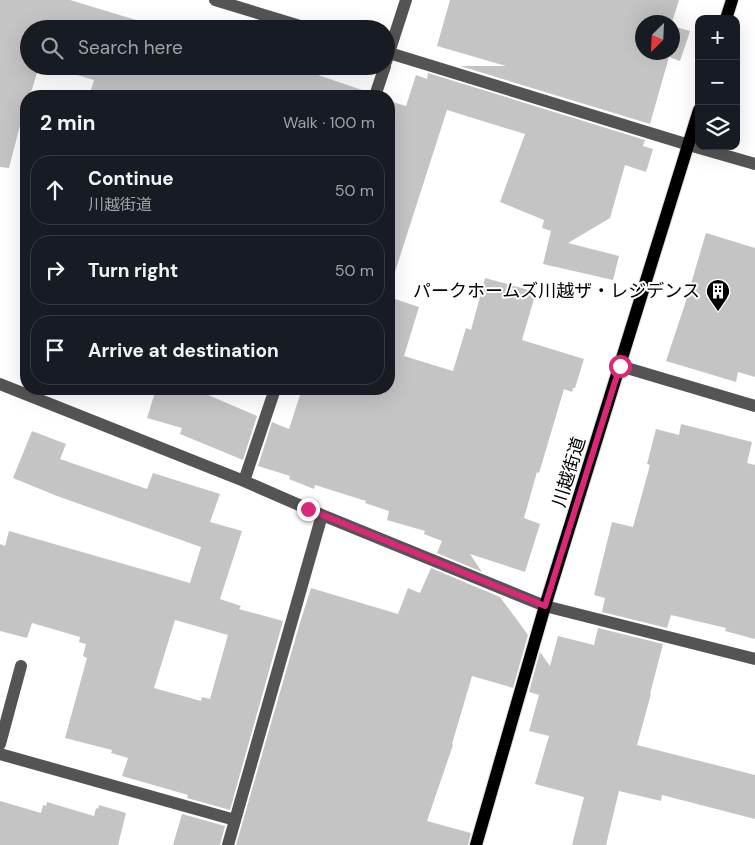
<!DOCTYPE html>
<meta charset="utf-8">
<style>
:root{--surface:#171b24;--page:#242831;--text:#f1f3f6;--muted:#9ea1a6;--line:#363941}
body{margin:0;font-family:"DM Sans","Noto Sans JP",sans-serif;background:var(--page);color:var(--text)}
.controls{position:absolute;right:15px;top:15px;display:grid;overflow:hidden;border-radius:10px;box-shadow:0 5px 20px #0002}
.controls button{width:45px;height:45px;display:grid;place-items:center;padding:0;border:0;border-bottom:1px solid var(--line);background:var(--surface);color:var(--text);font:25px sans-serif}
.compass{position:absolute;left:635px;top:15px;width:45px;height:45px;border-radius:50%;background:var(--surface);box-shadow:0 5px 20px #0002;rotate:204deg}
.stop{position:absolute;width:15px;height:15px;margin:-11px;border:4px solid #db2777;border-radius:50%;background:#fff}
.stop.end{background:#db2777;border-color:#fff;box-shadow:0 1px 5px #0008}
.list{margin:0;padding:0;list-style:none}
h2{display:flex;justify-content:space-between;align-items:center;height:65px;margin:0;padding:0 20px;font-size:21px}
h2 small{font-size:16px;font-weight:400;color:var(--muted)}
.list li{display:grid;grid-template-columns:32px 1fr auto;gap:15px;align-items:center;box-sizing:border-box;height:70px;margin:0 10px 10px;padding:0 10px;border:1px solid var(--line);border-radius:20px}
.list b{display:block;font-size:19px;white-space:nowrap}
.list p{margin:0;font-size:16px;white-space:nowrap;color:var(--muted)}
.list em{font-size:16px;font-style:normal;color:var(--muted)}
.icon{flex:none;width:28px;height:28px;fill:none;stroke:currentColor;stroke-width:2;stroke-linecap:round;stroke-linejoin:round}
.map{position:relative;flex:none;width:755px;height:845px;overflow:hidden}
.search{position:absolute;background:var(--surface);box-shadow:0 5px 20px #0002;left:20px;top:20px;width:375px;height:55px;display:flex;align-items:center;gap:12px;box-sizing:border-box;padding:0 18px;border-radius:28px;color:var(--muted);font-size:19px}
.panel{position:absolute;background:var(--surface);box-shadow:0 5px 20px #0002;left:20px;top:90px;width:375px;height:305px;border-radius:20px}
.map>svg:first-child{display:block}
.building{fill:#c4c4c4;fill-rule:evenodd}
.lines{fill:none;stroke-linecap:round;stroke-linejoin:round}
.major-casing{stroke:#dbdbdb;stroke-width:14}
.minor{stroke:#545454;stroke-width:12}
.major{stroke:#000;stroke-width:12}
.route{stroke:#db2777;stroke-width:6}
.labels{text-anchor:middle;stroke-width:4;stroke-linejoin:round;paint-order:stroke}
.poi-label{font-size:18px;fill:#000;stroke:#fff;text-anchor:end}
.street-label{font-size:18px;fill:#000;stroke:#fff}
</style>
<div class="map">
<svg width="755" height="845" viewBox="0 0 755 845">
<rect width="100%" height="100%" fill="#fff"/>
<path class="building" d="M 0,0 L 70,0 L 166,29 L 29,29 L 29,66 L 39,66 L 30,96 L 26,96 L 26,107 L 25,110 L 24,110 L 9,168 L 0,167 Z
M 450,0 L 679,0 L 672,22 L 642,22 L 642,52 L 672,52 L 672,26 L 690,31 L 680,61 L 669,57 L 650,124 L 460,66 L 506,66 L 437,46 Z
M 178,24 L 196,29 L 177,29 Z
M 47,66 L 314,66 L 312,73 L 368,92 L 367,96 L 89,96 L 94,80 Z
M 428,73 L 645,140 L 643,146 L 653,149 L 646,172 L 625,165 L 610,218 L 568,243 L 619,256 L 613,280 L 543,264 L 551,231 L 542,228 L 544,220 L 500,202 L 525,134 L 447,110 L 394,275 L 389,274 L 389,101 L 406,106 L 416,75 L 427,79 Z
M 706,233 L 755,248 L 755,377 L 738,372 L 736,382 L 666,361 L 685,304 Z
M 485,278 L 536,292 L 522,340 L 584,359 L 575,388 L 573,388 L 572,392 L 564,389 L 539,473 L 537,472 L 524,518 L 540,524 L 525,572 L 470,554 L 482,572 L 437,553 L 442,541 L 424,534 L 425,531 L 387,520 L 389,511 L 365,503 L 366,501 L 315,485 L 314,489 L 289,479 L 290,476 L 258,466 L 272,422 L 289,429 L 302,389 L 368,389 L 384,394 L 386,389 L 389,389 L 389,297 L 419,307 L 404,356 L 453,371 L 466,328 L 471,330 Z
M 156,389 L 194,389 L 257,416 L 243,460 L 180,434 L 182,428 L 147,418 Z
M 681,424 L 752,442 L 747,463 L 755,465 L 755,639 L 725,631 L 726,628 L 671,615 L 667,628 L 602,612 L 605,598 L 594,595 L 612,522 L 633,527 L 650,465 L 647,464 L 656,429 L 679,435 Z
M 32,431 L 66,444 L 60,459 L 147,489 L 153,473 L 220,494 L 210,522 L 242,531 L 220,599 L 241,606 L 239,609 L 283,621 L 230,810 L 187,798 L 188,795 L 122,776 L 128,758 L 111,753 L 112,750 L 65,738 L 87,658 L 83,656 L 86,644 L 79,642 L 80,637 L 32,623 L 27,638 L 0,631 L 0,544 L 5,546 L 9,531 L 190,583 L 201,547 L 57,496 L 13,478 ZM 175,620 L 228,635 L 210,699 L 202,697 L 201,701 L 154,688 Z
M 431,568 L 500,597 L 528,635 L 513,688 L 472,676 L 452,744 L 453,745 L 427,821 L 471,833 L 468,845 L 236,845 L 299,626 L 311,588 L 398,614 L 408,588 L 420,593 Z
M 598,628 L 663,644 L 650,694 L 651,694 L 637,745 L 755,775 L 755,819 L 662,795 L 661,801 L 619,791 L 606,845 L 572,845 L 584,797 L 535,784 L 549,736 L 529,731 L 539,695 L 529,692 L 540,652 L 550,666 L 558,636 L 594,645 Z
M 0,801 L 41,813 L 43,805 L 46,806 L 47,802 L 94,816 L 96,808 L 98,809 L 99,805 L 126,813 L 118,845 L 0,845 Z
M 182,814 L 225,826 L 220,845 L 173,845 Z"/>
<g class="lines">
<g class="major-casing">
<path id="major" d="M 726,19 L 732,0
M 476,845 L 545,606 L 699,110"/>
</g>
<path class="minor" d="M 215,0 L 310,29
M 386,52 L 689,145 L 755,164
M 386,62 L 406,0
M 375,96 L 385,66
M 620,366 L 755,406
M 0,384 L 244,481 L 322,515 L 545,606 L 755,659
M 244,481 L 275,389
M 0,744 L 21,666
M 0,754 L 235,820
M 228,845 L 322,515"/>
<use href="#major" class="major"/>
</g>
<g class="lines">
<path class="route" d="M 308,509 L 545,606 L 620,366"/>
</g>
<defs>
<g id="building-pin" transform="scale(1.25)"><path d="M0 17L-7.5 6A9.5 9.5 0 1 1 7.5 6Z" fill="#000" stroke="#fff"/><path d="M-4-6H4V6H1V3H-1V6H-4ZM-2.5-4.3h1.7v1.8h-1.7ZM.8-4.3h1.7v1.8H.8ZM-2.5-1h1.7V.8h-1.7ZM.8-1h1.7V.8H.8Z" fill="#fff"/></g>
</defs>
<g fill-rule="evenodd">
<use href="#building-pin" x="718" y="291"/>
</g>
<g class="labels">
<g class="poi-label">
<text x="700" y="297">パークホームズ川越ザ・レジデンス</text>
</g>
<g class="street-label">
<text transform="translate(569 472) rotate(-73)" y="6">川越街道</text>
</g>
</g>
</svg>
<div class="controls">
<button>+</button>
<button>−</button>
<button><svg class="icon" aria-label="layers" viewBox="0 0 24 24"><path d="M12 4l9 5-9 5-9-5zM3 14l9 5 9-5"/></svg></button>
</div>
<svg class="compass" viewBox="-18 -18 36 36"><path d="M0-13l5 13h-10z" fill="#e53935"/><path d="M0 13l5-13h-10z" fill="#9ea1a6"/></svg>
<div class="stop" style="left:620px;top:366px"></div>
<div class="stop end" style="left:308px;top:509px"></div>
<div class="search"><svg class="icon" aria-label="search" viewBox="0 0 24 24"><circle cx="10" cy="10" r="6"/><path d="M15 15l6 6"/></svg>Search here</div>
<section class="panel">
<h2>2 min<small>Walk · 100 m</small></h2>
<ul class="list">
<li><svg class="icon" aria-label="ahead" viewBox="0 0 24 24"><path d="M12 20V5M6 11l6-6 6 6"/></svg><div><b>Continue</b><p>川越街道</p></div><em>50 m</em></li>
<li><svg class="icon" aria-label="right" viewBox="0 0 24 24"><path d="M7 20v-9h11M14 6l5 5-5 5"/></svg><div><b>Turn right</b></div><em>50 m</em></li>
<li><svg class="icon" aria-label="arrive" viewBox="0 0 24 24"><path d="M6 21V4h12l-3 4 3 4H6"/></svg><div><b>Arrive at destination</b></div></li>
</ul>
</section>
</div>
